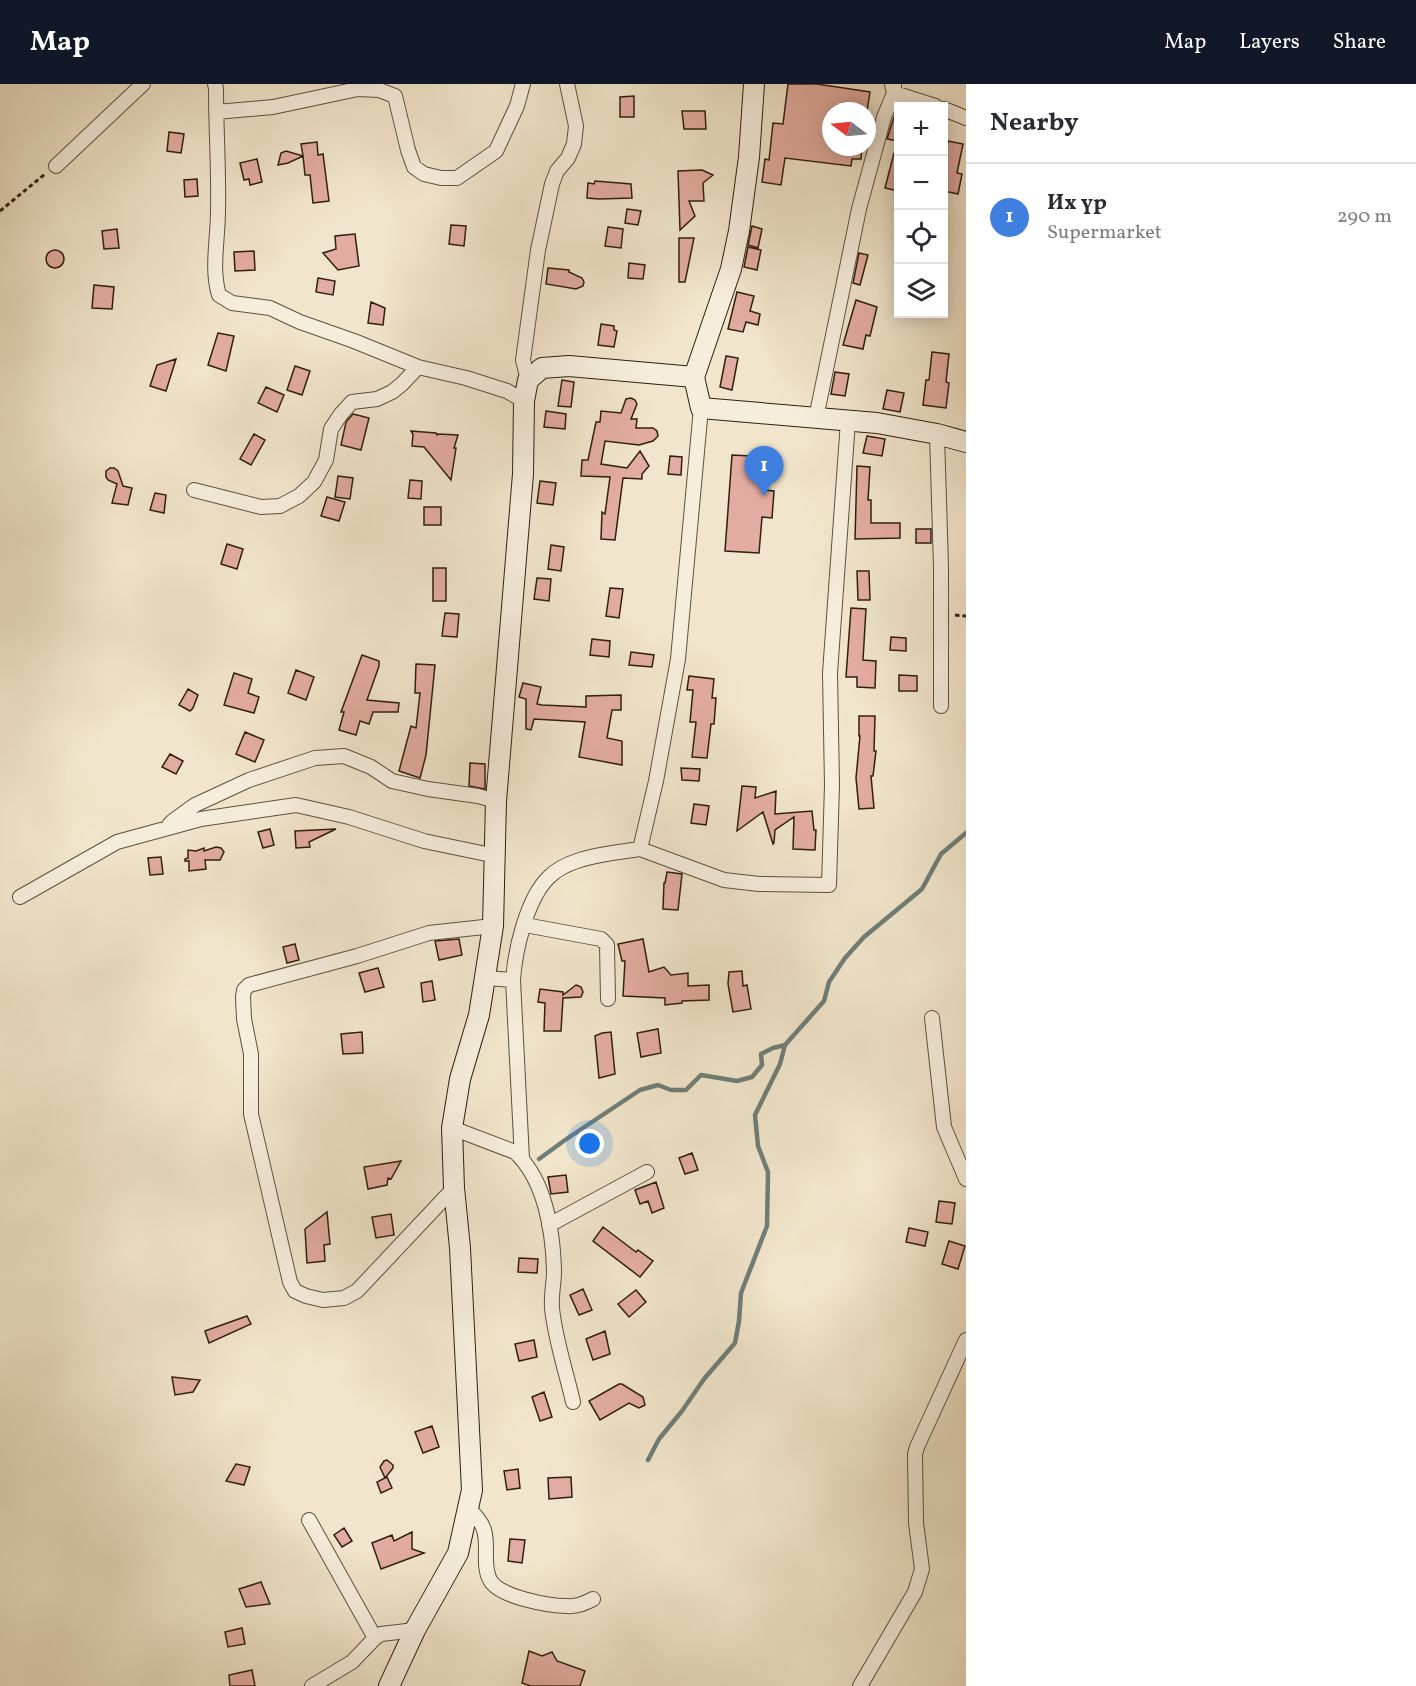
<!DOCTYPE html>
<meta charset="utf-8">
<style>
:root{--surface:#fff;--page:#f2f2f3;--text:#2b2b33;--muted:#7c7c81;--line:#e1e1e2;--accent:#111827}
body{margin:0;font-family:Vollkorn,serif;background:var(--page);color:var(--text)}
.controls{position:absolute;right:18px;top:18px;display:grid;overflow:hidden;border-radius:0px;box-shadow:0 3px 15px #0003}
.controls button{width:54px;height:54px;display:grid;place-items:center;padding:0;border:0;border-bottom:2px solid var(--line);background:var(--surface);color:var(--text);font:30px sans-serif}
.compass{position:absolute;left:822px;top:18px;width:54px;height:54px;border-radius:50%;background:var(--surface);box-shadow:0 3px 15px #0003;rotate:286deg}
.you{position:absolute;left:590px;top:1060px;width:21px;height:21px;margin:-15px;border:4px solid #fff;border-radius:50%;background:#1a73e8;box-shadow:0 0 0 9px #1a73e833}
.badge{display:grid;place-items:center;width:39px;height:39px;border-radius:50%;background:var(--accent);color:#fff;font-size:20px;font-weight:700}
.pin{position:absolute;translate:-50% -50px;filter:drop-shadow(0 2px 3px #0008)}
.pin::after{content:'';position:absolute;top:32px;width:21px;height:18px;background:inherit;clip-path:polygon(0 0,100% 0,50% 100%)}
.list{margin:0;padding:0;list-style:none}
h2{display:flex;justify-content:space-between;align-items:center;height:78px;margin:0;padding:0 24px;font-size:26px}
h2 small{font-size:20px;font-weight:400;color:var(--muted)}
.list li{display:grid;grid-template-columns:39px 1fr auto;gap:18px;align-items:center;box-sizing:border-box;height:108px;padding:0 24px;border-top:2px solid var(--line)}
.list b{display:block;font-size:22px;white-space:nowrap}
.list p{margin:0;font-size:20px;white-space:nowrap;color:var(--muted)}
.list em{font-size:20px;font-style:normal;color:var(--muted)}
.icon{flex:none;width:33px;height:33px;fill:none;stroke:currentColor;stroke-width:2;stroke-linecap:round;stroke-linejoin:round}
.map{position:relative;flex:none;width:966px;height:1602px;overflow:hidden}
header{display:flex;align-items:center;gap:36px;box-sizing:border-box;height:84px;padding:0 30px;background:var(--accent);color:#fff}
header strong{font-size:28px}
nav{display:flex;gap:33px;margin-inline-start:auto;font-size:21px}
main{display:flex}
aside{flex:1;background:var(--surface)}
.map>svg:first-child{display:block}
.lines{fill:none;stroke-linecap:round;stroke-linejoin:round}
.stream{stroke:#707e77;stroke-width:4.5}
.building{fill:#e3aca0;stroke:#2e1f0f;stroke-width:1.5}
.street-casing{stroke:#5f503e;stroke-width:16}
.secondary-casing{stroke:#2e1f0f;stroke-width:22}
.path{stroke:#2e1f0f;stroke-width:3;stroke-dasharray:4.5 3;stroke-linecap:butt}
.street{stroke:#f6eedd;stroke-width:14}
.secondary{stroke:#f6eedd;stroke-width:20}
</style>
<header>
<strong>Map</strong>
<nav><a>Map</a><a>Layers</a><a>Share</a></nav>
</header>
<main>
<div class="map">
<svg width="966" height="1602" viewBox="0 0 966 1602">
<rect width="100%" height="100%" fill="#f1e5cb"/>
<filter id="stains"><feTurbulence type="fractalNoise" baseFrequency=".00333" numOctaves="4"/><feColorMatrix values="0 0 0 0 .2 0 0 0 0 .09 0 0 0 0 .02 0 0 0 .5 -.17"/></filter>
<radialGradient id="worn" r=".72"><stop offset=".6" stop-color="#630" stop-opacity="0"/><stop offset="1" stop-color="#630" stop-opacity=".3"/></radialGradient>
<g class="lines">
<path class="stream" d="M 539,1075 L 565,1056 L 640,1006 L 658,1001 L 671,1006 L 686,1006 L 701,991 L 737,997 L 752,993 L 762,981 L 761,970 L 773,964 L 785,961
M 648,1376 L 659,1355 L 682,1327 L 704,1295 L 735,1259 L 739,1237 L 741,1209 L 767,1142 L 768,1088 L 758,1062 L 755,1031 L 780,980 L 785,961 L 824,917 L 829,898 L 845,874 L 864,853 L 922,805 L 941,770 L 966,749"/>
</g>
<path class="building" d="M 788,0 L 817,0 L 870,8 L 867,27 L 831,27 L 831,63 L 862,63 L 861,75 L 852,75 L 851,82 L 785,74 L 781,101 L 762,98 L 765,75 L 769,76 L 773,39 L 783,40 Z
M 634,12 L 634,33 L 620,33 L 620,13 Z
M 682,27 L 705,27 L 706,45 L 684,45 Z
M 894,33 L 898,33 L 898,57 L 887,55 Z
M 169,48 L 184,50 L 181,69 L 167,67 Z
M 948,57 L 963,60 L 957,89 L 962,90 L 958,110 L 944,107 L 944,80 Z
M 317,58 L 318,71 L 323,70 L 329,117 L 313,119 L 310,91 L 305,91 L 303,72 L 288,79 L 278,81 L 281,69 L 286,67 L 303,72 L 301,60 Z
M 894,69 L 898,69 L 898,107 L 885,104 Z
M 257,75 L 262,98 L 250,101 L 249,95 L 244,96 L 240,79 Z
M 702,86 L 713,91 L 703,99 L 704,117 L 689,117 L 695,132 L 680,146 L 678,87 Z
M 197,95 L 198,112 L 185,113 L 184,96 Z
M 595,97 L 631,100 L 632,114 L 599,115 L 587,114 L 588,99 L 594,100 Z
M 627,125 L 641,127 L 638,141 L 625,139 Z
M 451,141 L 466,142 L 464,162 L 449,160 Z
M 752,142 L 762,145 L 758,164 L 748,161 Z
M 608,143 L 623,145 L 621,164 L 605,162 Z
M 117,145 L 119,164 L 104,165 L 102,147 Z
M 355,150 L 359,182 L 338,186 L 323,169 L 336,165 L 335,152 Z
M 679,154 L 694,154 L 685,198 L 679,198 Z
M 748,163 L 761,166 L 757,186 L 744,183 Z
M46 175a9 9 0 1 1 18 0a9 9 0 1 1-18 0Z
M 254,167 L 255,186 L 235,187 L 234,168 Z
M 859,169 L 868,171 L 860,201 L 853,199 Z
M 629,179 L 645,181 L 643,195 L 628,194 Z
M 548,184 L 569,186 L 569,188 L 582,194 L 584,198 L 583,202 L 576,205 L 546,200 Z
M 318,194 L 335,197 L 333,211 L 316,208 Z
M 94,201 L 114,203 L 112,225 L 92,224 Z
M 737,208 L 754,212 L 750,227 L 760,230 L 758,241 L 746,238 L 743,248 L 728,245 Z
M 856,216 L 877,223 L 870,252 L 866,251 L 863,265 L 843,261 Z
M 371,218 L 385,224 L 383,241 L 368,239 Z
M 601,240 L 614,242 L 614,246 L 617,247 L 614,263 L 598,261 Z
M 218,249 L 234,252 L 226,287 L 208,281 Z
M 932,268 L 949,270 L 946,298 L 949,299 L 946,324 L 923,321 L 926,296 L 929,296 Z
M 726,272 L 738,274 L 732,306 L 720,303 Z
M 176,275 L 166,307 L 150,302 L 157,281 Z
M 295,282 L 310,287 L 302,311 L 287,306 Z
M 835,288 L 849,290 L 845,312 L 831,310 Z
M 562,296 L 574,298 L 571,323 L 558,322 Z
M 266,303 L 284,311 L 277,328 L 258,319 Z
M 887,306 L 904,309 L 900,328 L 883,325 Z
M 631,314 L 635,316 L 637,320 L 631,335 L 637,335 L 636,344 L 653,344 L 657,347 L 658,352 L 653,357 L 639,361 L 605,357 L 601,380 L 627,384 L 640,367 L 649,382 L 642,390 L 642,395 L 623,394 L 615,456 L 601,455 L 602,428 L 605,430 L 610,393 L 581,392 L 582,376 L 588,376 L 596,338 L 600,338 L 601,327 L 621,329 L 626,315 Z
M 546,327 L 566,330 L 565,345 L 544,343 Z
M 353,330 L 369,334 L 361,366 L 341,361 L 346,338 Z
M 411,347 L 436,349 L 437,351 L 438,350 L 458,351 L 454,364 L 456,364 L 451,396 L 424,363 L 412,362 L 413,350 Z
M 254,350 L 265,356 L 251,381 L 240,375 Z
M 867,352 L 885,355 L 882,372 L 863,369 Z
M 732,371 L 767,373 L 765,406 L 774,407 L 772,434 L 762,433 L 759,469 L 725,467 Z
M 670,372 L 682,373 L 681,391 L 668,390 Z
M 857,382 L 870,383 L 868,416 L 871,416 L 871,439 L 900,439 L 900,454 L 855,455 Z
M 110,384 L 114,384 L 118,387 L 123,402 L 132,404 L 128,421 L 112,419 L 117,400 L 108,396 L 106,393 L 106,387 Z
M 338,392 L 353,394 L 350,415 L 335,413 Z
M 410,396 L 422,397 L 421,415 L 408,414 Z
M 540,397 L 556,399 L 553,421 L 537,419 Z
M 155,409 L 166,411 L 164,429 L 150,426 Z
M 327,413 L 345,418 L 339,437 L 321,432 Z
M 424,423 L 441,423 L 441,441 L 424,441 Z
M 916,445 L 931,445 L 931,459 L 916,459 Z
M 227,460 L 243,465 L 237,485 L 221,480 Z
M 551,461 L 564,463 L 561,487 L 548,485 Z
M 433,484 L 446,484 L 446,517 L 433,517 Z
M 857,487 L 869,487 L 870,516 L 858,516 Z
M 537,494 L 551,495 L 549,517 L 534,515 Z
M 610,504 L 623,505 L 619,534 L 606,532 Z
M 851,524 L 866,525 L 863,576 L 876,577 L 875,604 L 857,603 L 857,593 L 846,593 Z
M 445,529 L 459,530 L 457,553 L 442,552 Z
M 891,553 L 906,554 L 906,567 L 890,566 Z
M 592,555 L 610,557 L 609,573 L 590,571 Z
M 631,568 L 654,571 L 652,583 L 629,581 Z
M 362,571 L 379,577 L 379,582 L 367,616 L 399,619 L 398,628 L 373,628 L 369,640 L 360,637 L 356,651 L 339,646 L 344,628 L 341,628 Z
M 416,580 L 435,581 L 426,671 L 420,694 L 399,687 L 411,642 L 416,644 L 420,609 L 415,609 Z
M 296,586 L 314,593 L 306,616 L 288,609 Z
M 234,589 L 252,595 L 248,609 L 259,613 L 254,629 L 224,621 Z
M 899,591 L 917,592 L 917,607 L 899,607 Z
M 689,592 L 714,595 L 712,614 L 716,614 L 714,640 L 711,640 L 707,674 L 692,673 L 696,638 L 690,638 L 693,606 L 687,606 Z
M 523,599 L 541,603 L 537,620 L 542,621 L 586,623 L 586,612 L 621,611 L 621,626 L 612,626 L 607,654 L 622,657 L 622,681 L 579,673 L 585,638 L 534,635 L 531,646 L 526,645 L 526,615 L 519,613 Z
M 188,605 L 198,611 L 193,624 L 190,627 L 179,621 Z
M 859,632 L 875,632 L 874,667 L 876,667 L 873,692 L 871,692 L 874,724 L 859,725 L 856,694 L 860,652 L 859,652 Z
M 245,648 L 264,656 L 255,678 L 236,670 Z
M 170,670 L 183,677 L 176,690 L 162,683 Z
M 470,679 L 485,680 L 485,705 L 469,702 Z
M 681,684 L 700,685 L 699,697 L 682,696 Z
M 742,702 L 756,703 L 755,714 L 776,707 L 775,730 L 812,727 L 814,746 L 816,746 L 815,766 L 793,765 L 794,733 L 775,746 L 774,759 L 773,760 L 763,728 L 737,747 Z
M 694,720 L 709,722 L 706,741 L 691,739 Z
M 270,745 L 274,761 L 263,764 L 258,748 Z
M 336,745 L 309,758 L 310,763 L 296,764 L 295,747 Z
M 216,763 L 221,764 L 224,768 L 220,776 L 205,776 L 206,785 L 189,787 L 189,777 L 185,777 L 185,775 L 188,774 L 188,766 L 196,767 L 204,764 L 204,767 Z
M 161,773 L 163,790 L 150,791 L 148,774 Z
M 667,788 L 682,790 L 678,826 L 663,825 L 664,799 L 665,799 Z
M 459,855 L 462,871 L 439,876 L 435,857 Z
M 643,855 L 649,888 L 664,883 L 671,891 L 688,889 L 688,902 L 709,901 L 709,916 L 682,917 L 682,919 L 665,921 L 665,914 L 623,912 L 625,877 L 622,877 L 618,860 Z
M 295,860 L 299,876 L 287,879 L 283,863 Z
M 378,884 L 384,903 L 365,908 L 359,889 Z
M 742,887 L 743,902 L 747,901 L 751,925 L 733,928 L 728,900 L 729,888 Z
M 432,897 L 435,916 L 423,918 L 421,899 Z
M 576,901 L 581,903 L 583,908 L 581,913 L 563,914 L 561,947 L 544,947 L 545,919 L 538,918 L 540,905 L 563,908 L 563,911 Z
M 658,945 L 661,969 L 641,973 L 637,949 Z
M 362,948 L 363,969 L 343,970 L 341,950 Z
M 611,948 L 615,990 L 599,994 L 595,952 L 602,949 Z
M 692,1069 L 698,1086 L 685,1090 L 679,1074 Z
M 401,1077 L 391,1095 L 388,1094 L 387,1101 L 368,1105 L 364,1083 Z
M 566,1091 L 568,1108 L 551,1110 L 548,1093 Z
M 656,1098 L 664,1124 L 652,1129 L 648,1117 L 640,1120 L 635,1106 Z
M 939,1117 L 955,1119 L 952,1140 L 936,1138 Z
M 327,1128 L 330,1160 L 324,1161 L 325,1177 L 307,1179 L 305,1145 Z
M 391,1130 L 394,1151 L 376,1154 L 372,1133 Z
M 603,1143 L 636,1168 L 638,1166 L 653,1177 L 640,1193 L 593,1157 Z
M 909,1144 L 928,1148 L 925,1162 L 906,1158 Z
M 949,1157 L 965,1162 L 958,1185 L 942,1180 Z
M 519,1174 L 538,1175 L 537,1189 L 518,1188 Z
M 583,1205 L 592,1226 L 579,1231 L 570,1211 Z
M 636,1206 L 646,1218 L 629,1233 L 618,1220 Z
M 247,1232 L 251,1240 L 209,1259 L 205,1247 Z
M 605,1247 L 610,1270 L 593,1276 L 586,1255 Z
M 534,1256 L 537,1273 L 519,1277 L 515,1260 Z
M 172,1293 L 200,1296 L 193,1308 L 175,1311 Z
M 619,1300 L 622,1300 L 643,1313 L 645,1321 L 639,1324 L 629,1319 L 600,1336 L 589,1317 Z
M 544,1308 L 552,1333 L 540,1337 L 532,1313 Z
M 432,1342 L 439,1363 L 423,1369 L 415,1348 Z
M 387,1376 L 393,1381 L 393,1384 L 385,1394 L 387,1393 L 392,1404 L 381,1409 L 377,1398 L 385,1394 L 380,1383 L 384,1377 Z
M 236,1380 L 250,1383 L 244,1401 L 226,1397 Z
M 518,1385 L 520,1404 L 507,1406 L 504,1387 Z
M 571,1393 L 572,1413 L 549,1415 L 548,1394 Z
M 344,1444 L 352,1457 L 342,1463 L 334,1451 Z
M 412,1448 L 412,1465 L 424,1469 L 381,1485 L 372,1459 L 392,1451 L 394,1457 Z
M 510,1455 L 525,1456 L 522,1479 L 508,1477 Z
M 261,1498 L 270,1520 L 246,1523 L 239,1505 Z
M 242,1544 L 245,1560 L 228,1563 L 225,1548 Z
M 529,1567 L 542,1572 L 552,1568 L 557,1577 L 585,1587 L 580,1602 L 531,1602 L 522,1599 Z
M 252,1586 L 255,1602 L 230,1602 L 229,1591 Z"/>
<g class="lines">
<g class="street-casing">
<path id="street" d="M 215,0 L 216,5 C 216,46 219,87 218,127 C 218,155 211,185 219,211 L 232,219 L 270,224 L 300,238 L 354,257 L 418,283 L 466,294 L 507,307 L 524,317
M 894,0 L 894,9 L 935,22
M 944,25 L 966,34
M 216,28 L 273,23 L 358,5 L 379,6 L 395,12 L 408,66 L 414,83 L 424,90 L 441,94 L 457,94 L 496,67 L 517,22 L 523,0
M 56,82 L 143,0
M 528,296 L 523,276 L 538,166 L 552,100 L 557,87 L 568,74 L 574,60 L 576,42 L 567,0
M 701,324 L 678,575 L 656,697 L 640,765 L 724,796 L 759,800 L 829,801 L 832,701 L 830,589 L 848,337
M 816,334 L 859,125 L 884,33 L 894,9 L 892,0
M 937,350 L 941,483 L 941,622
M 194,406 L 261,423 L 280,422 L 299,412 L 314,398 L 326,376 L 331,345 L 341,330 L 352,318 L 377,315 L 392,308 L 402,300 L 418,283
M 169,741 L 173,737 L 195,721 L 249,696 L 315,674 L 344,672 L 371,683 L 392,697 L 428,705 L 478,712 L 496,717
M 20,813 L 117,758 L 201,735 L 296,721 L 349,733 L 424,757 L 496,772
M 525,841 L 601,855 L 607,861 L 608,915
M 485,894 L 513,896
M 932,934 L 944,1043 L 966,1095
M 452,1044 L 515,1068 C 545,1096 553,1147 554,1187 C 554,1199 551,1211 552,1224 C 555,1255 566,1287 573,1318
M 522,1075 L 513,896 C 515,866 527,814 549,793 C 556,786 568,780 577,777 C 597,770 620,768 640,765
M 454,1104 L 357,1207 L 344,1214 L 323,1216 L 306,1212 L 295,1207 L 290,1198 L 251,1030 L 251,970 L 244,935 L 243,913 L 244,906 L 249,901 L 357,872 L 429,849 L 493,842
M 549,1141 L 647,1088
M 468,1424 C 474,1430 482,1438 484,1446 C 489,1462 482,1481 490,1496 C 499,1513 549,1522 567,1522 C 577,1523 585,1519 593,1515
M 309,1436 L 375,1554
M 312,1602 L 352,1578 L 375,1554 L 381,1550 L 415,1546
M 860,1602 L 915,1508 L 922,1485 L 916,1439 L 915,1370 L 917,1363 L 966,1256"/>
</g>
<g class="secondary-casing">
<path id="secondary" d="M 754,0 L 749,73 L 739,147 L 731,185 L 694,293 L 701,324 L 877,339 L 937,350 L 966,358
M 389,1602 L 415,1546 L 458,1469 L 472,1406 L 460,1164 L 454,1104 L 452,1044 L 460,995 L 479,931 L 493,842 L 496,717 L 523,390 L 524,317 L 528,296 L 542,284 L 569,282 L 694,293"/>
</g>
<path class="path" d="M 0,127 L 45,90
M 955,531 L 966,532"/>
<use href="#street" class="street"/>
<use href="#secondary" class="secondary"/>
</g>
<rect width="100%" height="100%" filter="url(#stains)"/>
<rect width="100%" height="100%" fill="url(#worn)"/>
</svg>
<div class="controls">
<button>+</button>
<button>−</button>
<button><svg class="icon" aria-label="locate" viewBox="0 0 24 24"><circle cx="12" cy="12" r="6"/><path d="M12 2v4M12 18v4M2 12h4M18 12h4"/></svg></button>
<button><svg class="icon" aria-label="layers" viewBox="0 0 24 24"><path d="M12 4l9 5-9 5-9-5zM3 14l9 5 9-5"/></svg></button>
</div>
<svg class="compass" viewBox="-18 -18 36 36"><path d="M0-13l5 13h-10z" fill="#e53935"/><path d="M0 13l5-13h-10z" fill="#7c7c81"/></svg>
<div class="you"></div>
<div class="pin badge" style="left:764px;top:412px;background:#3f7fe0">1</div>
</div>
<aside>
<h2>Nearby<small></small></h2>
<ul class="list">
<li><span class="badge" style="background:#3f7fe0">1</span><div><b>Их үр</b><p>Supermarket</p></div><em>290 m</em></li>
</ul>
</aside>
</main>
